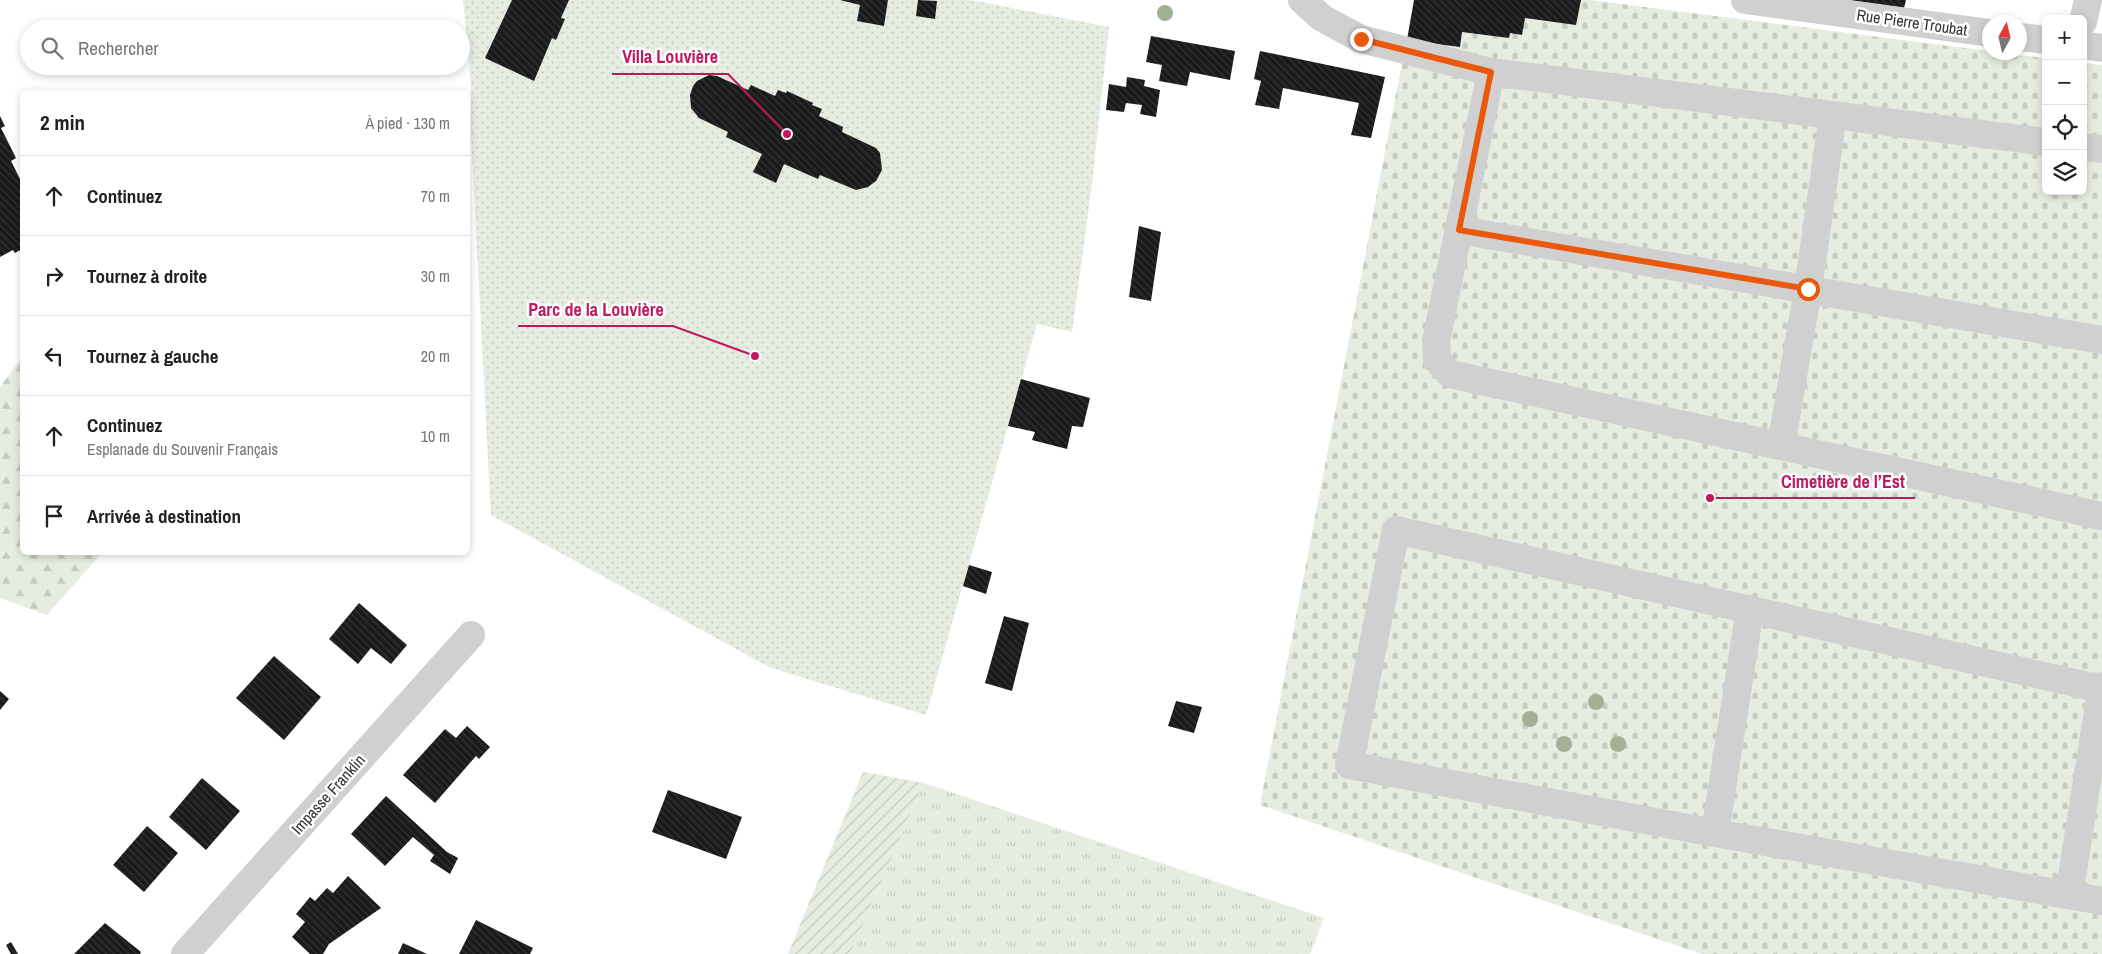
<!DOCTYPE html>
<html lang="fr">
<meta charset="utf-8">
<style>
:root{--surface:#fff;--page:#f2f2f2;--text:#222;--muted:#767676;--line:#e0e0e0}
body{margin:0;font-family:"Archivo Narrow",sans-serif;background:var(--page);color:var(--text)}
.controls{position:absolute;right:15px;top:15px;display:grid;overflow:hidden;border-radius:8px;box-shadow:0 2px 8px #0003}
.controls button{width:45px;height:45px;display:grid;place-items:center;padding:0;border:0;border-bottom:1px solid var(--line);background:var(--surface);color:var(--text);font:25px sans-serif}
.compass{position:absolute;left:1982px;top:15px;width:45px;height:45px;border-radius:50%;background:var(--surface);box-shadow:0 2px 8px #0003;rotate:8deg}
.stop{position:absolute;width:15px;height:15px;margin:-11px;border:4px solid #ea580c;border-radius:50%;background:#fff}
.stop.end{background:#ea580c;border-color:#fff;box-shadow:0 1px 5px #0008}
.list{margin:0;padding:0;list-style:none}
h2{display:flex;justify-content:space-between;align-items:center;height:65px;margin:0;padding:0 20px;font-size:21px}
h2 small{font-size:16px;font-weight:400;color:var(--muted)}
.list li{display:grid;grid-template-columns:32px 1fr auto;gap:15px;align-items:center;box-sizing:border-box;height:80px;padding:0 20px;border-top:1px solid var(--line)}
.list b{display:block;font-size:19px;white-space:nowrap}
.list p{margin:0;font-size:16px;white-space:nowrap;color:var(--muted)}
.list em{font-size:16px;font-style:normal;color:var(--muted)}
.icon{flex:none;width:28px;height:28px;fill:none;stroke:currentColor;stroke-width:2;stroke-linecap:round;stroke-linejoin:round}
.map{position:relative;flex:none;width:2102px;height:954px;overflow:hidden}
.search{position:absolute;background:var(--surface);box-shadow:0 2px 8px #0003;left:20px;top:20px;width:450px;height:55px;display:flex;align-items:center;gap:12px;box-sizing:border-box;padding:0 18px;border-radius:28px;color:var(--muted);font-size:19px}
.panel{position:absolute;background:var(--surface);box-shadow:0 2px 8px #0003;left:20px;top:90px;width:450px;height:465px;border-radius:8px}
.map>svg:first-child{display:block}
.grass{fill:url(#grass-tufts)}
.forest{fill:url(#forest-firs)}
.cemetery{fill:url(#cemetery-stones)}
.park{fill:url(#park-dots)}
.garden{fill:url(#garden-furrows)}
.building{fill:url(#building-back-hatch)}
.lines{fill:none;stroke-linecap:round;stroke-linejoin:round}
.minor{stroke:#d0d0d0;stroke-width:28}
.tree{fill:#a2b095}
.route{stroke:#ea580c;stroke-width:6}
.labels{text-anchor:middle;stroke-width:5;stroke-linejoin:round;paint-order:stroke}
.street-label{font-size:16px;fill:#333;stroke:#fff}
.leader{fill:none;stroke:#c2185b;stroke-width:2}
.callout-dot{fill:#c2185b;stroke:#fff;stroke-width:2}
.callout-label{font-size:18px;text-anchor:middle;font-weight:bold;fill:#c2185b;stroke:#fff;stroke-width:5;stroke-linejoin:round;paint-order:stroke}
</style>
<div class="map">
<svg width="2102" height="954" viewBox="0 0 2102 954">
<defs>
<pattern id="grass-tufts" width="24" height="20" patternUnits="userSpaceOnUse" patternTransform="scale(1.25)"><rect width="24" height="20" fill="#e6ecdf"/><path d="M3 7l-1-3M5 7V3M7 7l1-3M15 17l-1-3M17 17v-4M19 17l1-3" fill="none" stroke="#c6cbc0"/></pattern>
<pattern id="forest-firs" width="22" height="20" patternUnits="userSpaceOnUse" patternTransform="scale(1.25)"><rect width="22" height="20" fill="#e6ecdf"/><path d="M5 1l3.5 6h-7zM16 11l3.5 6h-7z" fill="#c6cbc0"/></pattern>
<pattern id="cemetery-stones" width="16" height="16" patternUnits="userSpaceOnUse" patternTransform="scale(1.25)"><rect width="16" height="16" fill="#e6ecdf"/><path d="M2 7V4a2 2 0 0 1 4 0v3zM10 15v-3a2 2 0 0 1 4 0v3z" fill="#c6cbc0"/></pattern>
<pattern id="park-dots" width="8" height="8" patternUnits="userSpaceOnUse" patternTransform="scale(1.25)"><rect width="8" height="8" fill="#e6ecdf"/><path d="M2 2h.1M6 6h.1" fill="none" stroke="#c6cbc0" stroke-width="1.8" stroke-linecap="round"/></pattern>
<pattern id="garden-furrows" width="10" height="10" patternUnits="userSpaceOnUse" patternTransform="scale(1.25)"><rect width="10" height="10" fill="#e6ecdf"/><path d="M-1 1l2-2M0 10L10 0M9 11l2-2" fill="none" stroke="#c6cbc0"/></pattern>
<pattern id="building-back-hatch" width="6" height="6" patternUnits="userSpaceOnUse" patternTransform="scale(1.25)"><rect width="6" height="6" fill="#1a1a1a"/><path d="M-1 5l2 2M0 0l6 6M5-1l2 2" fill="none" stroke="#333"/></pattern>
</defs>
<rect width="100%" height="100%" fill="#fff"/>
<path class="grass" d="M 924,783 L 1324,918 L 1310,954 L 850,954 Z"/>
<path class="forest" d="M 22,357 L 22,552 L 102,553 L 47,615 L 0,598 L 0,387 Z"/>
<path class="cemetery" d="M 1414,0 L 1590,0 L 1989,51 L 1990,52 L 2046,58 L 2046,191 L 2083,191 L 2083,63 L 2102,65 L 2102,954 L 1702,954 L 1260,805 Z"/>
<path class="park" d="M 463,0 L 971,0 L 1109,27 L 1091,192 L 1072,332 L 1037,324 L 926,715 L 771,668 L 491,515 L 471,136 L 471,84 Z"/>
<path class="garden" d="M 863,772 L 924,783 L 850,954 L 788,954 Z"/>
<path class="building" d="M 512,0 L 569,0 L 561,18 L 565,19 L 556,40 L 552,38 L 534,81 L 485,58 Z
M 840,0 L 888,0 L 884,26 L 857,21 L 860,5 Z
M 918,0 L 937,1 L 935,19 L 916,16 Z
M 1414,0 L 1581,0 L 1576,25 L 1525,18 L 1522,35 L 1510,33 L 1509,38 L 1462,32 L 1460,47 L 1407,40 Z
M 1848,0 L 1906,0 L 1904,8 Z
M 1151,36 L 1235,51 L 1230,80 L 1190,72 L 1187,86 L 1159,81 L 1162,65 L 1146,62 Z
M 1260,51 L 1385,77 L 1371,138 L 1351,135 L 1359,103 L 1283,88 L 1279,109 L 1255,105 L 1261,81 L 1254,79 Z
M 709,75 L 717,76 L 748,90 L 751,85 L 775,96 L 778,90 L 786,93 L 787,91 L 813,103 L 812,105 L 822,109 L 819,116 L 843,127 L 842,132 L 876,148 L 880,153 L 882,170 L 876,181 L 868,187 L 856,190 L 820,175 L 818,179 L 784,164 L 776,183 L 753,172 L 762,154 L 726,137 L 728,132 L 699,118 L 691,108 L 690,95 L 693,86 L 697,81 Z
M 1127,77 L 1145,80 L 1144,86 L 1160,90 L 1156,117 L 1140,114 L 1142,105 L 1126,103 L 1124,112 L 1106,110 L 1109,84 L 1126,87 Z
M 0,116 L 5,126 L 1,128 L 16,158 L 11,161 L 22,183 L 22,245 L 21,246 L 22,249 L 15,253 L 13,250 L 0,257 Z
M 1139,226 L 1161,232 L 1151,301 L 1129,297 Z
M 1021,379 L 1090,398 L 1083,427 L 1072,426 L 1067,449 L 1032,440 L 1035,432 L 1008,426 Z
M 969,565 L 992,572 L 986,594 L 963,586 Z
M 359,603 L 407,645 L 391,664 L 371,648 L 358,664 L 329,639 Z
M 1004,616 L 1029,623 L 1012,691 L 985,683 Z
M 274,656 L 321,697 L 284,740 L 236,698 Z
M 0,691 L 9,699 L 0,710 Z
M 1176,701 L 1202,707 L 1194,733 L 1168,726 Z
M 467,726 L 490,747 L 479,759 L 476,756 L 435,803 L 403,775 L 445,729 L 456,738 Z
M 202,778 L 240,811 L 206,850 L 169,817 Z
M 668,790 L 742,817 L 726,859 L 652,832 Z
M 386,796 L 447,852 L 458,858 L 450,874 L 430,861 L 434,855 L 413,837 L 385,866 L 351,834 Z
M 147,826 L 178,853 L 144,892 L 113,865 Z
M 348,876 L 381,908 L 329,944 L 323,954 L 310,954 L 292,937 L 305,922 L 296,914 L 310,897 L 315,901 L 327,888 L 333,893 Z
M 476,920 L 533,948 L 530,954 L 459,954 Z
M 105,923 L 141,952 L 140,954 L 74,954 Z
M 11,942 L 18,954 L 11,954 L 6,945 Z
M 403,943 L 427,954 L 398,954 Z"/>
<g class="lines">
<path class="minor" d="M 1302,0 L 1322,18 L 1361,39 L 1491,72 L 2046,142
M 1745,0 L 1990,33
M 2083,22 L 2088,0
M 2020,37 L 2046,40
M 2083,45 L 2102,48
M 1491,72 L 1436,341 L 1437,360 L 1450,374 L 2102,516
M 2083,147 L 2102,149
M 1459,230 L 2102,340
M 1781,446 L 1808,289 L 1833,115
M 2102,689 L 1396,530 L 1349,765 L 1715,833 L 2102,901
M 1715,833 L 1750,609
M 2069,895 L 2102,686
M 185,954 L 471,635"/>
</g>
<g class="tree">
<circle cx="1165" cy="13" r="8"/>
<circle cx="1596" cy="702" r="8"/>
<circle cx="1530" cy="719" r="8"/>
<circle cx="1564" cy="744" r="8"/>
<circle cx="1618" cy="744" r="8"/>
</g>
<g class="lines">
<path class="route" d="M 1361,39 L 1491,72 L 1459,230 L 1808,289"/>
</g>
<g class="labels">
<g class="street-label">
<text transform="translate(1912 22) rotate(8)" y="6">Rue Pierre Troubat</text>
<text transform="translate(328 794) rotate(-48)" y="6">Impasse Franklin</text>
</g>
</g>
<path class="leader" d="M787 134L728 74H612M755 356L673 326H518M1710 498L1771 498H1915"/>
<g class="callout-dot">
<circle cx="787" cy="134" r="5"/>
<circle cx="755" cy="356" r="5"/>
<circle cx="1710" cy="498" r="5"/>
</g>
<g class="callout-label">
<text x="670" y="63">Villa Louvière</text>
<text x="596" y="316">Parc de la Louvière</text>
<text x="1843" y="488">Cimetière de l’Est</text>
</g>
</svg>
<div class="controls">
<button>+</button>
<button>−</button>
<button><svg class="icon" aria-label="locate" viewBox="0 0 24 24"><circle cx="12" cy="12" r="6"/><path d="M12 2v4M12 18v4M2 12h4M18 12h4"/></svg></button>
<button><svg class="icon" aria-label="layers" viewBox="0 0 24 24"><path d="M12 4l9 5-9 5-9-5zM3 14l9 5 9-5"/></svg></button>
</div>
<svg class="compass" viewBox="-18 -18 36 36"><path d="M0-13l5 13h-10z" fill="#e53935"/><path d="M0 13l5-13h-10z" fill="#767676"/></svg>
<div class="stop" style="left:1808px;top:289px"></div>
<div class="stop end" style="left:1361px;top:39px"></div>
<div class="search"><svg class="icon" aria-label="search" viewBox="0 0 24 24"><circle cx="10" cy="10" r="6"/><path d="M15 15l6 6"/></svg>Rechercher</div>
<section class="panel">
<h2>2 min<small>À pied · 130 m</small></h2>
<ul class="list">
<li><svg class="icon" aria-label="ahead" viewBox="0 0 24 24"><path d="M12 20V5M6 11l6-6 6 6"/></svg><div><b>Continuez</b></div><em>70 m</em></li>
<li><svg class="icon" aria-label="right" viewBox="0 0 24 24"><path d="M7 20v-9h11M14 6l5 5-5 5"/></svg><div><b>Tournez à droite</b></div><em>30 m</em></li>
<li><svg class="icon" aria-label="left" viewBox="0 0 24 24"><path d="M17 20v-9H6M10 6l-5 5 5 5"/></svg><div><b>Tournez à gauche</b></div><em>20 m</em></li>
<li><svg class="icon" aria-label="ahead" viewBox="0 0 24 24"><path d="M12 20V5M6 11l6-6 6 6"/></svg><div><b>Continuez</b><p>Esplanade du Souvenir Français</p></div><em>10 m</em></li>
<li><svg class="icon" aria-label="arrive" viewBox="0 0 24 24"><path d="M6 21V4h12l-3 4 3 4H6"/></svg><div><b>Arrivée à destination</b></div></li>
</ul>
</section>
</div>
